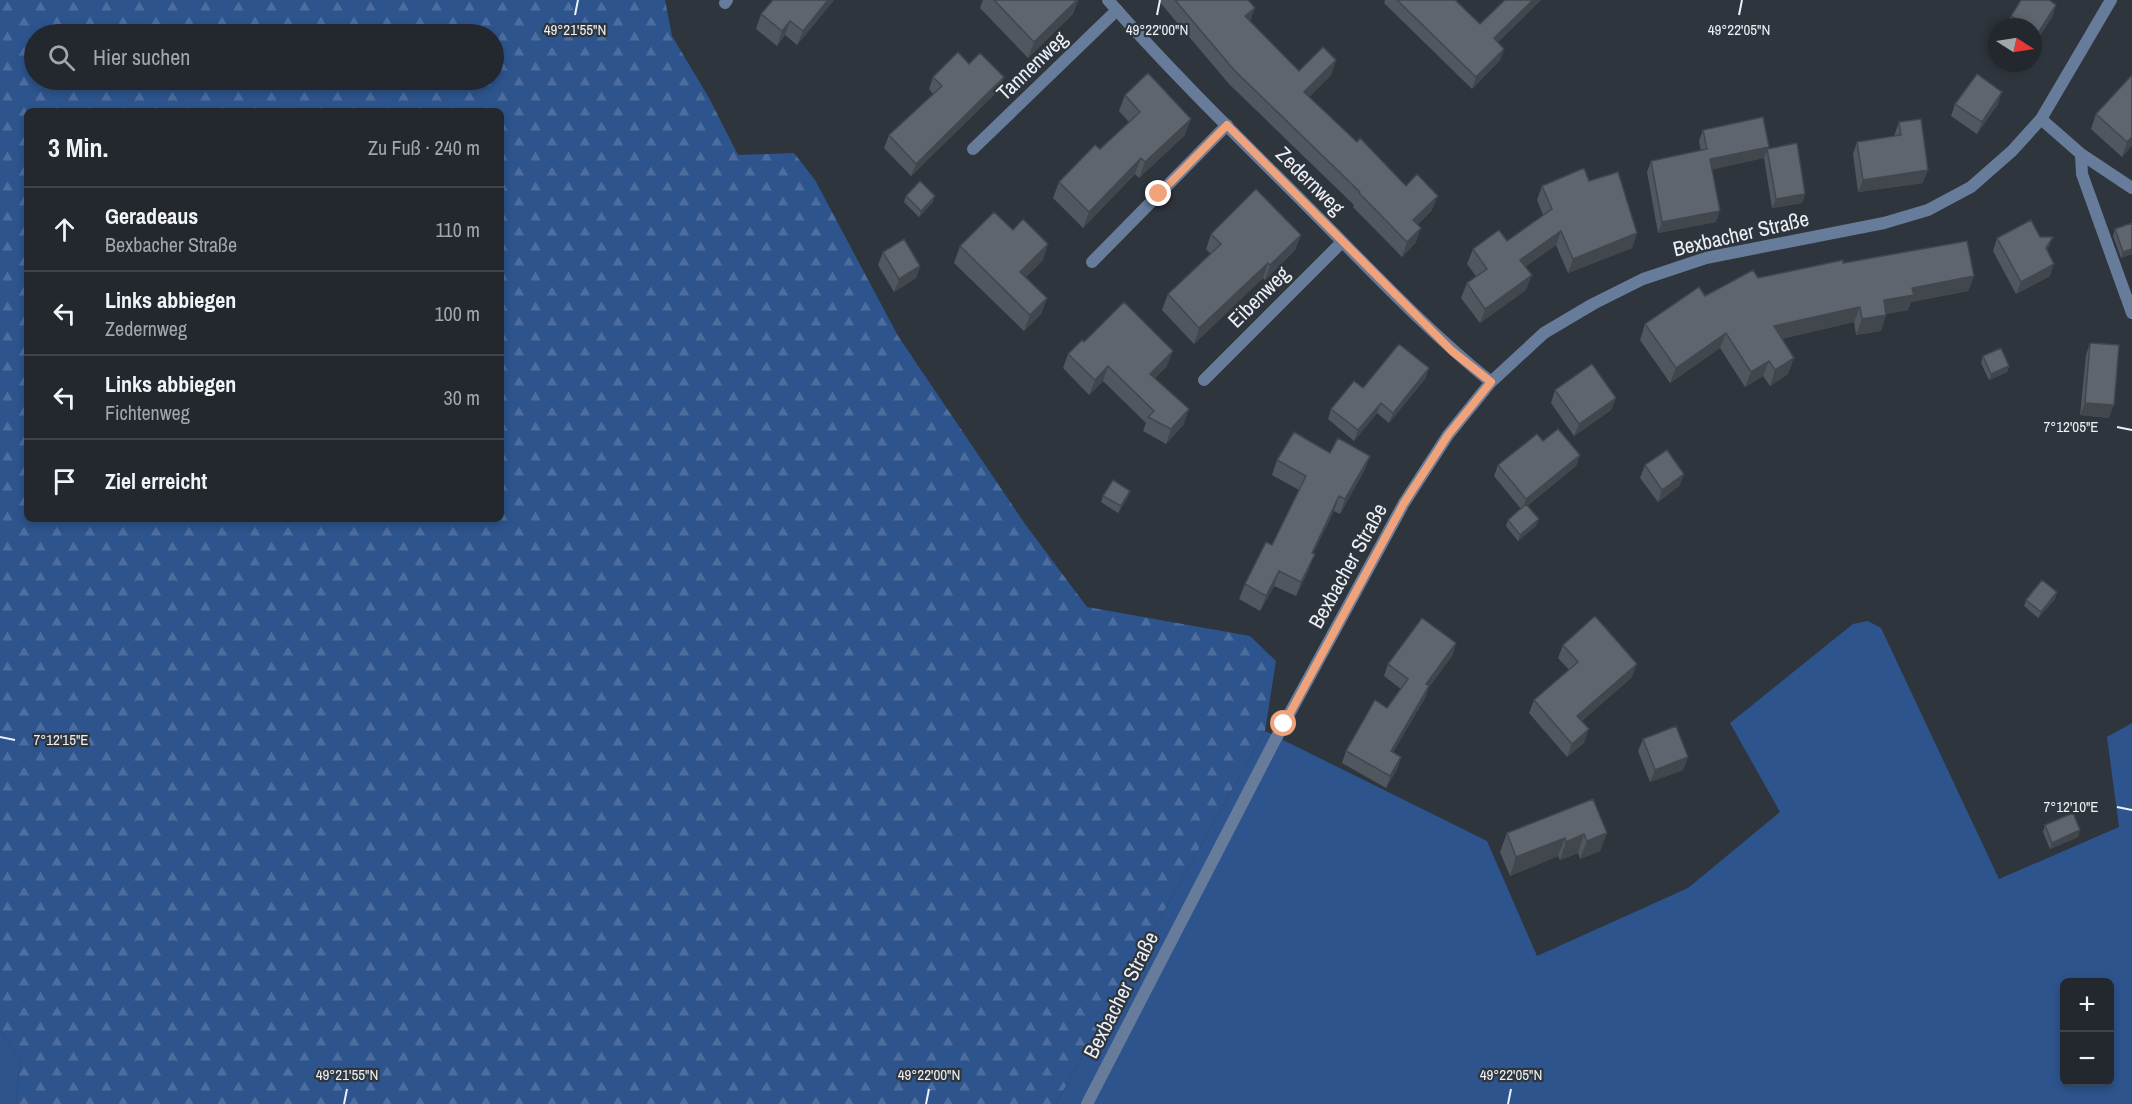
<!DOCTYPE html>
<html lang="de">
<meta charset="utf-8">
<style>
:root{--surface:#23282e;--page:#2b3036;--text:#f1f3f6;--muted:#a3a6aa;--line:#40444a}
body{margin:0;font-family:"Archivo Narrow",sans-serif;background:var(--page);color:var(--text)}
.controls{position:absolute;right:18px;bottom:18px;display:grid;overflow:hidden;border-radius:9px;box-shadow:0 3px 9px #0003}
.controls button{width:54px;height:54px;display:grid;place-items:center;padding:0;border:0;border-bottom:2px solid var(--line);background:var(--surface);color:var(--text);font:30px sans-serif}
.compass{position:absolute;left:1988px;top:18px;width:54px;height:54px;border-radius:50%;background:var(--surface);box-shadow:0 3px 9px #0003;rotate:102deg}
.stop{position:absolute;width:18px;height:18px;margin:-14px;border:4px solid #f0a27a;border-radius:50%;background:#fff}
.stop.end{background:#f0a27a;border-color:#fff;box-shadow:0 2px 6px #0008}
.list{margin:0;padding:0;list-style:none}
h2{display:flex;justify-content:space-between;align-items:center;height:78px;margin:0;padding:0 24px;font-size:26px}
h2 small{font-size:20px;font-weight:400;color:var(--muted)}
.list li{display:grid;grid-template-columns:39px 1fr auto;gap:18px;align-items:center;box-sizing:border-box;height:84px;padding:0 24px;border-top:2px solid var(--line)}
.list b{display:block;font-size:22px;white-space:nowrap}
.list p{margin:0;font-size:20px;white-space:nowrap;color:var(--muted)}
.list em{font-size:20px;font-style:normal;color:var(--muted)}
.icon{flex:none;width:33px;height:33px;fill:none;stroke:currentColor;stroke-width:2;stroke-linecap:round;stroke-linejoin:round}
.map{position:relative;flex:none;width:2132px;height:1104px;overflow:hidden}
.search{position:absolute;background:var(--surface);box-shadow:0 3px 9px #0003;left:24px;top:24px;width:480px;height:66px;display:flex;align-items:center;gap:15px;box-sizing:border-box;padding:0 21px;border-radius:33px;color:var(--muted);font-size:22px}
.panel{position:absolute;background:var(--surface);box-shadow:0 3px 9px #0003;left:24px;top:108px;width:480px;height:414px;border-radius:9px}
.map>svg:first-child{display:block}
.green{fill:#2d548d;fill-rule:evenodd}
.forest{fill:url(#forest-firs);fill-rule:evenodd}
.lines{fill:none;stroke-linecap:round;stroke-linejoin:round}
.service{stroke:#677c9a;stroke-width:12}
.minor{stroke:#677c9a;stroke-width:12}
.tertiary{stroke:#677c9a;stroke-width:12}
.wall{fill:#51575f}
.shaded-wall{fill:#42474d}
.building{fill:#5e656e;stroke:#42474d;stroke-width:1.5}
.route{stroke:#f0a27a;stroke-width:8}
.ticks{fill:none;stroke:#ecf0f6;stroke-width:2}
.labels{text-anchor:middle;stroke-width:4.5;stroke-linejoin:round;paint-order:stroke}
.street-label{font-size:21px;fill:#ecf0f6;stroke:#2f353d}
.ticks-label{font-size:15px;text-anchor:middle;fill:#ecf0f6;stroke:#2f353d;stroke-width:4.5;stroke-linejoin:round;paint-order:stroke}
</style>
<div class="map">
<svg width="2132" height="1104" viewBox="0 0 2132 1104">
<defs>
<pattern id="forest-firs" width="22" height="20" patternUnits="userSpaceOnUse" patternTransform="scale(1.5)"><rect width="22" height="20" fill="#2d548d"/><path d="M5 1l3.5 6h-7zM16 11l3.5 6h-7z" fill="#4c6d9e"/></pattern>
</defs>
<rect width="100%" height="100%" fill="#2f353d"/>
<path class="green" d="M 1868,621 L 1881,628 L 1999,879 L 2119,827 L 2107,737 L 2132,723 L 2132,1104 L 1056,1104 L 1265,731 L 1487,841 L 1537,956 L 1688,888 L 1780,812 L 1730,723 L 1853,624 ZM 2064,982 L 2110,982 L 2110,1082 L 2064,1082 Z
M 0,1031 L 20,1060 L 16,1104 L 0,1104 Z"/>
<path class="forest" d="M 0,0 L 665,0 L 672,36 L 709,98 L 738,155 L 794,153 L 815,180 L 898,336 L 1025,524 L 1087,607 L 1250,636 L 1276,661 L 1265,731 L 1056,1104 L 16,1104 L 20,1060 L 0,1031 ZM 34,34 L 494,34 L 494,80 L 34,80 ZM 27,111 L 501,111 L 501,519 L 27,519 Z"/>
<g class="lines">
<path class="service" d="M 973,149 L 1117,10
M 2081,154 L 2082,174 L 2132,313
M 1092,262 L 1227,125
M 1204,380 L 1342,242"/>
<path class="minor" d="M 1108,0 C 1171,72 1240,139 1307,206 C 1367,266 1425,329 1491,382
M 725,3 L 727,0
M 2041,119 L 2081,154 L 2132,188"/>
<path class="tertiary" d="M 1087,1104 L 1274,742 L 1404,503 L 1448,435 L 1491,382 L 1544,333 L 1593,304 L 1643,279 L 1706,258 L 1884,223 L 1928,210 L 1971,187 L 2012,151 L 2041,119 L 2111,0"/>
</g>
<path class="wall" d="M 773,0 L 834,0 L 797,45 L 785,35 L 777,46 L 756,29 L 761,14 Z
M 983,0 L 1078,0 L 1073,14 L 1028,58 L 980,8 Z
M 1158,0 L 1248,0 L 1250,21 L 1299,71 L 1336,60 L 1331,75 L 1309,97 L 1357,142 L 1432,210 L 1418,224 L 1416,242 L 1402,257 L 1353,207 L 1354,205 L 1229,84 Z
M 1385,0 L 1456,0 L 1480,24 L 1505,0 L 1541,0 L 1498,42 L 1504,49 L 1500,60 L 1472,89 L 1384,3 Z
M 2056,5 L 2052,17 L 2033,46 L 2033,27 L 2007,27 L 2011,16 Z
M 933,77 L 999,90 L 911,176 L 884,148 L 889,135 L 933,94 L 929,89 Z
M 1125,95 L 1185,135 L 1139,178 L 1135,174 L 1083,228 L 1053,198 L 1059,182 L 1100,149 L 1129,122 L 1119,111 Z
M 1955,104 L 1998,104 L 1977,134 L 1951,116 Z
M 2096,114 L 2132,145 L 2122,157 L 2091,129 Z
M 1899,122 L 1923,183 L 1858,192 L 1853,154 L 1857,142 L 1894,136 Z
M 1703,130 L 1768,149 L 1805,194 L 1802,203 L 1772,208 L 1764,158 L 1712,169 L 1716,222 L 1658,233 L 1647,172 L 1651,161 L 1701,151 L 1699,141 Z
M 1589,181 L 1637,233 L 1632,248 L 1568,273 L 1556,245 L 1525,267 L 1526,290 L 1480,323 L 1461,298 L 1467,283 L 1476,276 L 1467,264 L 1473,249 L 1507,241 L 1543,215 L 1537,200 L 1542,186 Z
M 906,196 L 933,202 L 919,217 L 904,202 Z
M 2115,229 L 2132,254 L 2121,258 L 2113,236 Z
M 1211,234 L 1301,235 L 1295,250 L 1265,280 L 1263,278 L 1194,344 L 1162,310 L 1168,294 L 1211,254 L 1206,249 Z
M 2040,237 L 2048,249 L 2047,251 L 2050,276 L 2016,294 L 1993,251 L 1997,238 Z
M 960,246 L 1043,260 L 1026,277 L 1047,298 L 1041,314 L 1024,331 L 954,263 Z
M 883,252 L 920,266 L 916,278 L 894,292 L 878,265 Z
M 1843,263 L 1974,276 L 1968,291 L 1911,302 L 1908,310 L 1886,314 L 1881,331 L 1856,335 L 1854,322 L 1781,339 L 1788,374 L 1770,386 L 1763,376 L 1745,387 L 1720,348 L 1670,383 L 1640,340 L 1645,324 L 1705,296 L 1758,278 Z
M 1084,342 L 1167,366 L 1155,378 L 1184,424 L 1166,444 L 1143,431 L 1146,423 L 1103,381 L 1089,395 L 1063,368 L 1068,354 Z
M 2090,343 L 2109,418 L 2080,415 L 2086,355 Z
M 1983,356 L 2009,366 L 2007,372 L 1989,380 L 1981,363 Z
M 1429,368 L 1425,379 L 1389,423 L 1377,413 L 1354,441 L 1328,419 L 1331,409 L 1363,388 Z
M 1555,390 L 1616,398 L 1611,410 L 1574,436 L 1551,403 Z
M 1543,441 L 1580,455 L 1576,466 L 1527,506 L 1536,526 L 1518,541 L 1506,526 L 1508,520 L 1521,509 L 1494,476 L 1498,465 Z
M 1330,453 L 1370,456 L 1364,471 L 1340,514 L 1334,511 L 1313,553 L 1309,569 L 1296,596 L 1274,586 L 1260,611 L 1239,599 L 1245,584 L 1272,545 L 1299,490 L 1272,475 L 1277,460 Z
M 1645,465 L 1684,474 L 1679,486 L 1658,502 L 1640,478 Z
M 1103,496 L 1128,497 L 1118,513 L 1101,502 Z
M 2057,592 L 2055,599 L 2038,618 L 2024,606 L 2026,600 Z
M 1456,643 L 1452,656 L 1429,687 L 1425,698 L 1393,752 L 1401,757 L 1397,769 L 1386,788 L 1342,763 L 1346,751 L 1387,708 L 1401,689 L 1384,676 L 1388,664 Z
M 1563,645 L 1632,677 L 1582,721 L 1584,743 L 1567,757 L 1529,713 L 1534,700 L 1569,670 L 1558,658 Z
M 1643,739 L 1688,757 L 1683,770 L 1650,782 L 1638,751 Z
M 2045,825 L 2080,830 L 2078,837 L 2050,849 L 2043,832 Z
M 1507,833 L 1607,833 L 1600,851 L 1580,859 L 1578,853 L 1560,860 L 1558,856 L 1510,876 L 1500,852 Z"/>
<path class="shaded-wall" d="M 828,0 L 834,0 L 797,45 L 803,31 Z
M 1077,0 L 1078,0 L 1073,14 L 1028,58 L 1034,42 Z
M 1533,0 L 1541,0 L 1490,50 L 1494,38 Z
M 2056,5 L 2052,17 L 2033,46 L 2038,33 Z
M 1255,8 L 1250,22 L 1245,16 Z
M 790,21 L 785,35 L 777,46 L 782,31 Z
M 1504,49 L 1500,60 L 1472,89 L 1476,77 Z
M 1336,60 L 1331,75 L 1299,107 L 1304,92 Z
M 1004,77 L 999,90 L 911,176 L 916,164 Z
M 2002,92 L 1998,104 L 1977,134 L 1982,122 Z
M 1191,119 L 1185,135 L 1139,178 L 1145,162 Z
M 2132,137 L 2132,145 L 2122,157 L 2127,142 Z
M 1769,147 L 1764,158 L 1706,171 L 1710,159 Z
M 1141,158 L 1135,174 L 1083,228 L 1089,212 Z
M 1928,170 L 1923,183 L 1858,192 L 1863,180 Z
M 1805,194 L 1802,203 L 1772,208 L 1776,199 Z
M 935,196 L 933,202 L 919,217 L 921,211 Z
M 1438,196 L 1432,210 L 1408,234 L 1413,220 Z
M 1720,211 L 1716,222 L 1658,233 L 1662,222 Z
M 1421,228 L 1416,242 L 1402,257 L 1407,242 Z
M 1561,231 L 1556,245 L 1515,274 L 1520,260 Z
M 1637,233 L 1632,248 L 1568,273 L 1573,259 Z
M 1301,235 L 1295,250 L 1265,280 L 1270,265 Z
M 2053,237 L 2048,249 L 2041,260 L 2046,248 Z
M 1048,244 L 1043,260 L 1015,288 L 1020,272 Z
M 2132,249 L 2132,254 L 2121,258 L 2123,252 Z
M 1268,263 L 1263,278 L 1194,344 L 1199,328 Z
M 2054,264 L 2050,276 L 2016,294 L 2021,282 Z
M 920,266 L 916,278 L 894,292 L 899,279 Z
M 1532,275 L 1526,290 L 1480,323 L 1485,309 Z
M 1974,276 L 1968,291 L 1911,302 L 1908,310 L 1878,316 L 1884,300 L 1912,288 Z
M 1047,298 L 1041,314 L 1024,331 L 1030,315 Z
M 1860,307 L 1854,322 L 1768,342 L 1774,326 Z
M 1886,315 L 1881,331 L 1856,335 L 1862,319 Z
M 1726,333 L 1720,348 L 1670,383 L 1676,368 Z
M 1173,351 L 1167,366 L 1145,389 L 1150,374 Z
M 1794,358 L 1788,374 L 1770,386 L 1775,370 Z
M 1769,361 L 1763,376 L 1745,387 L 1751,372 Z
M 1108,366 L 1103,381 L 1089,395 L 1095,380 Z
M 2009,366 L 2007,372 L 1989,380 L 1991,374 Z
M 1429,368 L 1425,379 L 1389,423 L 1393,413 Z
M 1616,398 L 1611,410 L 1574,436 L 1579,424 Z
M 1381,403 L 1377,413 L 1354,441 L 1358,430 Z
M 2085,403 L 2114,405 L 2109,418 L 2080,415 Z
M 1189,409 L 1184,424 L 1166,444 L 1171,429 Z
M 1580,455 L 1576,466 L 1522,510 L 1526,499 Z
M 1370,456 L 1364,471 L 1340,514 L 1345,499 Z
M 1684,474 L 1679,486 L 1658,502 L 1662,490 Z
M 1130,491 L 1128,497 L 1118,513 L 1121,506 Z
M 1339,496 L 1334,511 L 1306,568 L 1312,553 Z
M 1539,519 L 1536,526 L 1518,541 L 1520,535 Z
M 1315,554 L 1309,569 L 1296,596 L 1301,582 Z
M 1279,571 L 1274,586 L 1260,611 L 1266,596 Z
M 2057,592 L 2055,599 L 2038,618 L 2041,612 Z
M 1456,643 L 1452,656 L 1429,687 L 1425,698 L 1387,763 L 1391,751 L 1426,684 Z
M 1637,664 L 1632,677 L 1572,730 L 1577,716 Z
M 1589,729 L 1584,743 L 1567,757 L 1572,744 Z
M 1401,757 L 1397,769 L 1386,788 L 1390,776 Z
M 1688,757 L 1683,770 L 1650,782 L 1655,770 Z
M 2080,830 L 2078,837 L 2050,849 L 2052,843 Z
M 1607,833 L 1600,851 L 1580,859 L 1587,841 Z
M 1584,834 L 1578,853 L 1560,860 L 1566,842 Z
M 1565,838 L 1558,856 L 1510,876 L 1516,857 Z"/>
<path class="building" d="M 773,0 L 828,0 L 803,31 L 790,21 L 782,31 L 761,14 Z
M 994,0 L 1077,0 L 1034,42 Z
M 1175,0 L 1248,0 L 1255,8 L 1245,16 L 1299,71 L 1323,47 L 1336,60 L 1304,92 L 1357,142 L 1360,138 L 1406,186 L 1417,174 L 1438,196 L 1413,220 L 1421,228 L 1407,242 L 1359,193 L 1360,192 L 1234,70 Z
M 1397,0 L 1455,0 L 1480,24 L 1505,0 L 1533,0 L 1494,38 L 1504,49 L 1476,77 Z
M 2021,0 L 2049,0 L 2056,5 L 2038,33 L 2033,30 L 2033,27 L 2028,27 L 2011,16 Z
M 958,52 L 969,64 L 980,53 L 1004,77 L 916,164 L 889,135 L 942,86 L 933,77 Z
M 1148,73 L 1191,119 L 1145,162 L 1141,158 L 1089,212 L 1059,182 L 1095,145 L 1100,149 L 1140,112 L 1125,95 Z
M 1977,74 L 2002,92 L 1982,122 L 1955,104 Z
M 2132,75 L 2132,137 L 2127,142 L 2096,114 Z
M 1763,117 L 1769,147 L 1710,159 L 1720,211 L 1662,222 L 1651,161 L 1707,149 L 1703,130 Z
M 1921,119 L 1928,170 L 1863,180 L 1857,142 L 1901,135 L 1899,122 Z
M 1797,143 L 1805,194 L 1776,199 L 1767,149 Z
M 1584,168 L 1589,181 L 1618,172 L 1637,233 L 1573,259 L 1561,231 L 1520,260 L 1532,275 L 1485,309 L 1467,283 L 1487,269 L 1473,249 L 1499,230 L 1507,241 L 1552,209 L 1542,186 Z
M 920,181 L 935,196 L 921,211 L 906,196 Z
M 1256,189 L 1301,235 L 1270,265 L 1268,263 L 1199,328 L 1168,294 L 1221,244 L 1211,234 Z
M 994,212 L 1013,230 L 1023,219 L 1048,244 L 1020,272 L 1047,298 L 1030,315 L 960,246 Z
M 2031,220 L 2040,237 L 2053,237 L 2046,248 L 2054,264 L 2021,282 L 1997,238 Z
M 2132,223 L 2132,249 L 2123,252 L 2115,229 Z
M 904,239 L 920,266 L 899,279 L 883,252 Z
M 1967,241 L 1974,276 L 1912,288 L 1914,295 L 1884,300 L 1886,315 L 1862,319 L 1860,307 L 1774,326 L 1794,358 L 1775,370 L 1769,361 L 1751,372 L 1726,333 L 1676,368 L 1645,324 L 1699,287 L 1705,296 L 1753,270 L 1758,278 L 1843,260 L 1843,263 Z
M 1124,302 L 1173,351 L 1150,374 L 1189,409 L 1171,429 L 1148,417 L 1154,411 L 1108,366 L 1095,380 L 1068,354 L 1082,340 L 1084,342 Z
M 2090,343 L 2119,345 L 2114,405 L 2085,403 Z
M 1399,344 L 1429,368 L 1393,413 L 1381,403 L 1358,430 L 1331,409 L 1354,381 L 1363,388 Z
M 2001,348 L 2009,366 L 1991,374 L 1983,356 Z
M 1592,364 L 1616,398 L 1579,424 L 1555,390 Z
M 1558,429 L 1580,455 L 1526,499 L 1498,465 L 1537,434 L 1543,441 Z
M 1294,432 L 1330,453 L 1338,438 L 1370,456 L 1345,499 L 1339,496 L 1312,553 L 1315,554 L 1301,582 L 1279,571 L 1266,596 L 1245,584 L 1266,542 L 1272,545 L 1306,476 L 1277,460 Z
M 1667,450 L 1684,474 L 1662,490 L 1645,465 Z
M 1113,480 L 1130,491 L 1121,506 L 1103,496 Z
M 1526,504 L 1539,519 L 1520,535 L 1508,520 Z
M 2042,580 L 2057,592 L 2041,612 L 2026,600 Z
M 1595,616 L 1637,664 L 1577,716 L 1589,729 L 1572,744 L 1534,700 L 1578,662 L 1563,645 Z
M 1422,618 L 1456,643 L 1426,684 L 1429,686 L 1391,751 L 1401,757 L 1390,776 L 1346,751 L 1375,700 L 1387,708 L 1408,679 L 1388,664 Z
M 1676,726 L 1688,757 L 1655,770 L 1643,739 Z
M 1593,799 L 1607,833 L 1587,841 L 1584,834 L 1566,842 L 1565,838 L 1516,857 L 1507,833 Z
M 2073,813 L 2080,830 L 2052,843 L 2045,825 Z"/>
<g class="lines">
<path class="route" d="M 1159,194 L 1227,125 L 1452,351 L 1491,382 L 1448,435 L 1404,503 L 1284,724"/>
</g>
<path class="ticks" d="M 575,15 L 578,0M 1157,15 L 1160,0M 1739,15 L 1742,0M 2117,427 L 2132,430M 0,737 L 15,740M 2117,807 L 2132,810M 344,1104 L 347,1089M 926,1104 L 929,1089M 1508,1104 L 1511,1089"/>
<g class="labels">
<g class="street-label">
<text transform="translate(1032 66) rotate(-44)" y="7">Tannenweg</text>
<text transform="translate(1310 181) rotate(45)" y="7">Zedernweg</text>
<text transform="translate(1741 234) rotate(-13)" y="7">Bexbacher Straße</text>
<text transform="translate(1259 297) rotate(-45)" y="7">Eibenweg</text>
<text transform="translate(1348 566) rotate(-61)" y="7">Bexbacher Straße</text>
<text transform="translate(1121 995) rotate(-63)" y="7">Bexbacher Straße</text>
</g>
</g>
<g class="ticks-label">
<text x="575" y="35">49°21'55"N</text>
<text x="1157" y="35">49°22'00"N</text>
<text x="1739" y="35">49°22'05"N</text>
<text x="2071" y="432">7°12'05"E</text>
<text x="61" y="745">7°12'15"E</text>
<text x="2071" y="812">7°12'10"E</text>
<text x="347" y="1080">49°21'55"N</text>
<text x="929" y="1080">49°22'00"N</text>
<text x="1511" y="1080">49°22'05"N</text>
</g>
</svg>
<div class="controls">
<button>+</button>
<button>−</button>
</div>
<svg class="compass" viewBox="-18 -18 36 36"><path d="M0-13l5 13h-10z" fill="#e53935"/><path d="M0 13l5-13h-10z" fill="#a3a6aa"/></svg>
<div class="stop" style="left:1284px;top:724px"></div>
<div class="stop end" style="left:1159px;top:194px"></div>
<div class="search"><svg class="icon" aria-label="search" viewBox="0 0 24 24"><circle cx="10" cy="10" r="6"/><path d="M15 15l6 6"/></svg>Hier suchen</div>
<section class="panel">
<h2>3 Min.<small>Zu Fuß · 240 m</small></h2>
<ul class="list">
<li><svg class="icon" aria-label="ahead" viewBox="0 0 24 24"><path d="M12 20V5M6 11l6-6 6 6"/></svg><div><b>Geradeaus</b><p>Bexbacher Straße</p></div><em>110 m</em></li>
<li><svg class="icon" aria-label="left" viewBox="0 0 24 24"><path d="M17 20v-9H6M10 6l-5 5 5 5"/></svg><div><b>Links abbiegen</b><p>Zedernweg</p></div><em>100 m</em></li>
<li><svg class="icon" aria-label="left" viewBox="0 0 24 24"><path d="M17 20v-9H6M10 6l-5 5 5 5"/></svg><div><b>Links abbiegen</b><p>Fichtenweg</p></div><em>30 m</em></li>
<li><svg class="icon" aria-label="arrive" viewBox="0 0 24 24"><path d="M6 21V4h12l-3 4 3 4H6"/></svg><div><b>Ziel erreicht</b></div></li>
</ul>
</section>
</div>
